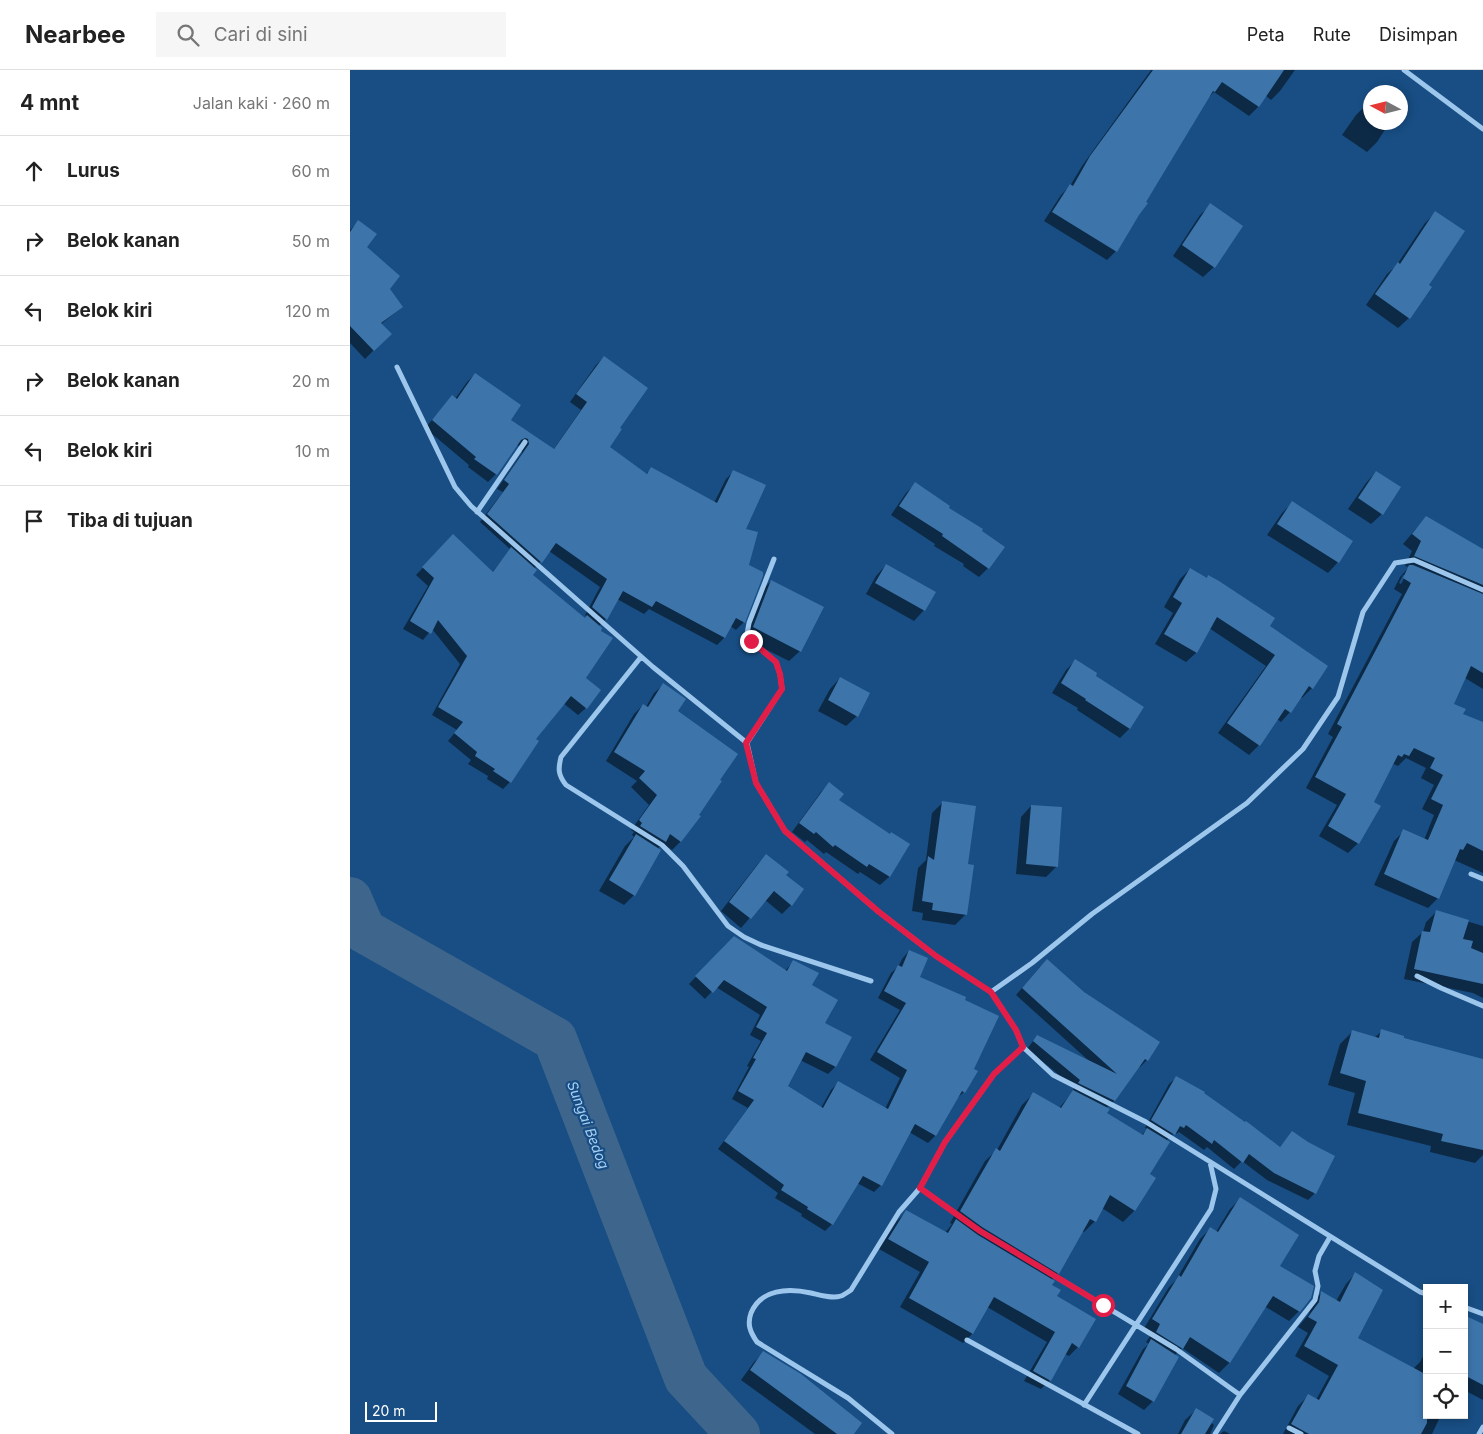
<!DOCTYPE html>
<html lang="id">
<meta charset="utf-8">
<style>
:root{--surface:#fff;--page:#f6f6f6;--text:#222;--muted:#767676;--line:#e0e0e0}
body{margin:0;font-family:Inter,sans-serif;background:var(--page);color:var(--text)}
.controls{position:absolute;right:15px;bottom:15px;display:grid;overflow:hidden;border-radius:0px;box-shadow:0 2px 8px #0003}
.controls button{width:45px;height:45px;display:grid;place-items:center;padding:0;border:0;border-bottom:1px solid var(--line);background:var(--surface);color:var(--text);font:25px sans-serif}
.compass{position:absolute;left:1013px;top:15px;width:45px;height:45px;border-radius:50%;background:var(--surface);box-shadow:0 2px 8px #0003;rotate:277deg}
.scale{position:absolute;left:15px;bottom:12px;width:72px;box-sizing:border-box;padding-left:5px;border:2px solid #fff;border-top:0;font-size:14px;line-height:18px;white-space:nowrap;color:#fff;-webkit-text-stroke:4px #184e84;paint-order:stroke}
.stop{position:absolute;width:15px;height:15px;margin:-11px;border:4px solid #e11d48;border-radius:50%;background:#fff}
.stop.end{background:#e11d48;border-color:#fff;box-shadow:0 1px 5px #0008}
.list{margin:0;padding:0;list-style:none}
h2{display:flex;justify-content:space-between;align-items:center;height:65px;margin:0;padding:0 20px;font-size:21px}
h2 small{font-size:16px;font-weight:400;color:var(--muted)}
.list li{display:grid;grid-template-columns:32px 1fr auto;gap:15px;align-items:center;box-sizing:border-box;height:70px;padding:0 20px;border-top:1px solid var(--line)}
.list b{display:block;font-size:19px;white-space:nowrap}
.list em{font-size:16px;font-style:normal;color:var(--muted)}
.icon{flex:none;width:28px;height:28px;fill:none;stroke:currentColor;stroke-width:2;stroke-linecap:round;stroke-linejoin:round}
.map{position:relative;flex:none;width:1133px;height:1364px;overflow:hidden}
header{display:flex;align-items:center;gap:30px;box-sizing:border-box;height:70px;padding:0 25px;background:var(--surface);border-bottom:1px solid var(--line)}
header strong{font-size:24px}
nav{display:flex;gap:28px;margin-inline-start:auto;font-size:18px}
.search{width:350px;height:45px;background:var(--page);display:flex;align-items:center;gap:12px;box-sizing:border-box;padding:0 18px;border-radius:0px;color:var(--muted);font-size:19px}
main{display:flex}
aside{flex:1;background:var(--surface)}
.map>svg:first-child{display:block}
.shadow{fill:#0007;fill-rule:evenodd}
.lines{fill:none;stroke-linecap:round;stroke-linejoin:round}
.river{stroke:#3e668d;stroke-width:44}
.building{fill:#3d75ab}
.minor{stroke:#9dc6ec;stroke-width:5}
.route{stroke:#e11d48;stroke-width:6}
.labels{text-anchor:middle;stroke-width:4.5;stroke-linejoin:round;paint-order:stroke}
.water-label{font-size:14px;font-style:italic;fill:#a8d0f4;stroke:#184e84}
</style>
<header>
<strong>Nearbee</strong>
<div class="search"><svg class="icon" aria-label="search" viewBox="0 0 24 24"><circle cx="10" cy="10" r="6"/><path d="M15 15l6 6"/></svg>Cari di sini</div>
<nav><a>Peta</a><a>Rute</a><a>Disimpan</a></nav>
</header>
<main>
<aside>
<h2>4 mnt<small>Jalan kaki · 260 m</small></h2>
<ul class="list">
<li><svg class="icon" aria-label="ahead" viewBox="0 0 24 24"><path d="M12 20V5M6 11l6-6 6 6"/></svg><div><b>Lurus</b></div><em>60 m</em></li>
<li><svg class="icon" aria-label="right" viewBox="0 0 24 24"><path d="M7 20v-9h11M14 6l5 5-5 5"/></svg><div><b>Belok kanan</b></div><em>50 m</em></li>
<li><svg class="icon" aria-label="left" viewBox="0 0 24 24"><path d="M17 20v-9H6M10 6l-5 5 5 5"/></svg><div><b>Belok kiri</b></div><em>120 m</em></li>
<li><svg class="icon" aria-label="right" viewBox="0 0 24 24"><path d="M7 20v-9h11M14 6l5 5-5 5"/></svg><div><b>Belok kanan</b></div><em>20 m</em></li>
<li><svg class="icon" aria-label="left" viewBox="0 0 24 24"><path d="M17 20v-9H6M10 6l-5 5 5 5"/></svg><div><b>Belok kiri</b></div><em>10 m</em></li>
<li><svg class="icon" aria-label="arrive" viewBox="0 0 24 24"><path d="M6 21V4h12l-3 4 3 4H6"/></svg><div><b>Tiba di tujuan</b></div></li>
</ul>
</aside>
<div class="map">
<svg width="1133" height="1364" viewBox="0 0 1133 1364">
<rect width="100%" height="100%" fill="#184e84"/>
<path class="shadow" d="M 801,0 L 945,0 L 930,21 L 921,30 L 915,25 L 908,37 L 899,46 L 864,22 L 857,29 L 766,181 L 757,190 L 694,151 L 711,125 L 720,116 L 732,96 Z
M 1017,34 L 1021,37 L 1021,52 L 1040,52 L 1027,72 L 1017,82 L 992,65 L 1006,45 Z
M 861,135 L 864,197 L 853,207 L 823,186 L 850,145 Z
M 1085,143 L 1078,215 L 1080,217 L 1059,248 L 1048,258 L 1016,235 L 1037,204 L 1046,196 L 1075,153 Z
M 8,152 L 16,178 L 38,219 L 52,237 L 30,255 L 40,264 L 15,289 L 0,273 L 0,160 Z
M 254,287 L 268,358 L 258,378 L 296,404 L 302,398 L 364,433 L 376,409 L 383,402 L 394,459 L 398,496 L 394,552 L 386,560 L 380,556 L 374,568 L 367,575 L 299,539 L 294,544 L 267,529 L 256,549 L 249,556 L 234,608 L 236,638 L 228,645 L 213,633 L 185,669 L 160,712 L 153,719 L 137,709 L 138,706 L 118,694 L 121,690 L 98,671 L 107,660 L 82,645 L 110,594 L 82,559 L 73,570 L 53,559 L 78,516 L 66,505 L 103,466 L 142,503 L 160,479 L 130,452 L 153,422 L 147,419 L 172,383 L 171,376 L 166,375 L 146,404 L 138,412 L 118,397 L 119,395 L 75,358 L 102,327 L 105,329 L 117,312 L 125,304 L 159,350 L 203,380 L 231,340 L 220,332 L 246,295 ZM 199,481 L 250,517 L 235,545 L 237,547 L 234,549 L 181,505 L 184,499 Z
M 1026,402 L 1032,444 L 1021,454 L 998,439 L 1016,413 Z
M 565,414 L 638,498 L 629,507 L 613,496 L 614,494 L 584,476 L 585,474 L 541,445 L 556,423 Z
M 942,433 L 988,492 L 978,503 L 917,465 L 932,443 Z
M 1076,447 L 1133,480 L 1133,532 L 1132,535 L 1133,536 L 1133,553 L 1127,562 L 1133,566 L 1133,619 L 1115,608 L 1103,635 L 1112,645 L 1133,654 L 1133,803 L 1104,790 L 1088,828 L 1078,838 L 1024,815 L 1044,771 L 1054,761 L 1074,770 L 1084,745 L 1072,739 L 1084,715 L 1071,708 L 1076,698 L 1056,688 L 1048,696 L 1044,694 L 1041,697 L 1022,732 L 1008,773 L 998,783 L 969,766 L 987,735 L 956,718 L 983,667 L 978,664 L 1052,524 L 1044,519 L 1050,507 L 1059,497 L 1055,496 L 1062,481 L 1053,474 ZM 1053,505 L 1056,505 L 1051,514 L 1049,513 Z
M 536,495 L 574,540 L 564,551 L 516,524 L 526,506 Z
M 840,499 L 919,556 L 962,618 L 952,628 L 950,627 L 940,642 L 931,652 L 927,649 L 909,675 L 899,685 L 868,663 L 916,596 L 859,558 L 846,583 L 836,592 L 805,574 L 823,543 L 814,537 L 830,509 Z
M 421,511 L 450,581 L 439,591 L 393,568 L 410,522 Z
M 725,591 L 744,606 L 793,638 L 779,659 L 770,668 L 727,640 L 728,638 L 702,623 L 716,600 Z
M 490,608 L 507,646 L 496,656 L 468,641 L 480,619 Z
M 313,615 L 327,641 L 331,771 L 322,780 L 313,774 L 307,779 L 284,825 L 274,835 L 249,821 L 275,776 L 284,767 L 282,765 L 284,762 L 281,760 L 299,735 L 281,717 L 287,711 L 256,691 L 284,644 L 293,635 L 296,637 L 304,623 Z
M 479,714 L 488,731 L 539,765 L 559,775 L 539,807 L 530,815 L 510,802 L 508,804 L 476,782 L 474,784 L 457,770 L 455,772 L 442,762 L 471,722 Z
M 592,733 L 616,795 L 615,845 L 605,855 L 572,850 L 573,843 L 562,841 L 568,798 L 576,790 L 582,743 Z
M 681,736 L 707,796 L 696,807 L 666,804 L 671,747 Z
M 416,785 L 434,805 L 441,835 L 432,844 L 415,830 L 391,858 L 371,841 L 407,795 Z
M 1086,842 L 1133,856 L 1133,928 L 1123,923 L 1054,909 L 1062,872 L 1073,862 L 1076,852 Z
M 384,867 L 435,901 L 443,892 L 460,915 L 473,954 L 500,967 L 485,997 L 478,1004 L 450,990 L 436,1017 L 471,1038 L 481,1020 L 488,1013 L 535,1039 L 550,1008 L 520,990 L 550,940 L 528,928 L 541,903 L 548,897 L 552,889 L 559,881 L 568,908 L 622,999 L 626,1001 L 614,1022 L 606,1029 L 585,1066 L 578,1073 L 559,1062 L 531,1115 L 524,1122 L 507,1113 L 482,1154 L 475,1161 L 451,1146 L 452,1144 L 425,1128 L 428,1123 L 368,1079 L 398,1038 L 382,1029 L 399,997 L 397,996 L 411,971 L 400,965 L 410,945 L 366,917 L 355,929 L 339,914 Z
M 690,897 L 733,923 L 809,972 L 797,990 L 790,997 L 788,996 L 764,1031 L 756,1038 L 755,1043 L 791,1066 L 797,1059 L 795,1058 L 819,1014 L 827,1007 L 852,1023 L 929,1078 L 942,1062 L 965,1123 L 958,1130 L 917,1110 L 892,1091 L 884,1099 L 857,1077 L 854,1080 L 829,1062 L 826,1064 L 824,1063 L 816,1071 L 798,1105 L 804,1109 L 784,1141 L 773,1152 L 752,1138 L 745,1151 L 734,1162 L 732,1161 L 708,1203 L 701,1210 L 701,1216 L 728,1277 L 719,1286 L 715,1284 L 700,1310 L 691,1319 L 674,1311 L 697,1272 L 637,1237 L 622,1264 L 613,1273 L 550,1237 L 570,1202 L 529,1179 L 547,1151 L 556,1142 L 595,1163 L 602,1154 L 600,1153 L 635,1091 L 647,1080 L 672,1035 L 683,1024 L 709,1038 L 724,1021 L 723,1020 L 724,1017 L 677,979 L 687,966 L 738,990 L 666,925 Z
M 1032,961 L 1052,969 L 1133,991 L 1133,1085 L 1125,1093 L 1080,1082 L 1081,1076 L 997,1055 L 1005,1023 L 978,1015 L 990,974 L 1002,962 L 1024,968 Z
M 890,1129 L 928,1196 L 949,1241 L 939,1251 L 914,1236 L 879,1293 L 869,1303 L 832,1278 L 825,1285 L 803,1331 L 794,1340 L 768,1324 L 793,1279 L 799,1274 L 796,1272 L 801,1265 L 793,1260 L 819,1217 L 826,1210 L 850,1169 L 860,1159 L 866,1162 L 880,1139 Z
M 1005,1204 L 1006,1268 L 1063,1299 L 1070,1292 L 1077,1279 L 1077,1345 L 1091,1345 L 1082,1364 L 933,1364 L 948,1336 L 958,1326 L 966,1330 L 979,1306 L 945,1286 L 958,1263 L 948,1257 L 959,1244 L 962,1232 L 972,1222 L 986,1231 L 996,1214 Z
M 1114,1246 L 1133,1255 L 1133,1330 L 1114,1320 Z
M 413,1283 L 503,1364 L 465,1364 L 391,1310 L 404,1292 Z
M 846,1340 L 864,1355 L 860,1364 L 828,1364 L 835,1350 Z
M 874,1361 L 880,1364 L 870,1364 Z"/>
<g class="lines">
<path class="river" d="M 0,829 L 14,861 L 205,969 L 336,1308 L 388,1364"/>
</g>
<path class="building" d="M 803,0 L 934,0 L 909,37 L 872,12 L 865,22 L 863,21 L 796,132 L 798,133 L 789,145 L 767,182 L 702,142 L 720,114 L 723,116 L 740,86 Z
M 860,133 L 893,156 L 865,198 L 832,175 Z
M 1085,141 L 1115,161 L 1079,215 L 1082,217 L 1060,249 L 1025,224 L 1048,192 L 1050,194 Z
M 8,150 L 27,164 L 17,177 L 50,206 L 40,219 L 53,237 L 31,253 L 42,264 L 24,281 L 0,256 L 0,162 Z
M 254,286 L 298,318 L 270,358 L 272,359 L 260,377 L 297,404 L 301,397 L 367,433 L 383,400 L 416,415 L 396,459 L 408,462 L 399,495 L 413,502 L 413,506 L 395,553 L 386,548 L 375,568 L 306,531 L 302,537 L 273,521 L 257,550 L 242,537 L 257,509 L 206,473 L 192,493 L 137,444 L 159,414 L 154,410 L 179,374 L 178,369 L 175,368 L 171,370 L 147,405 L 124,389 L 126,387 L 82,350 L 102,325 L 107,329 L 125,303 L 171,335 L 161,350 L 204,379 L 237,332 L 226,324 Z
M 1026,401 L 1051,417 L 1033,445 L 1008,428 Z
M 565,412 L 600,436 L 599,438 L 633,459 L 632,461 L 655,477 L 639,499 L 592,466 L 593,464 L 549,436 Z
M 942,431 L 1003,471 L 989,493 L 927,454 Z
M 1076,446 L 1133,479 L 1133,515 L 1064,486 L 1071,471 L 1062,464 Z
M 103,464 L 143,502 L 161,477 L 187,500 L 183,505 L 235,548 L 237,545 L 252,558 L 251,561 L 263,568 L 236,608 L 251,620 L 237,639 L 221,626 L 186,669 L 189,671 L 161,713 L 143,701 L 145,699 L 125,686 L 127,682 L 104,663 L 113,652 L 88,637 L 117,586 L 88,550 L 81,564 L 60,551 L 84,508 L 72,497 Z
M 536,494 L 586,522 L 575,541 L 525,513 Z
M 1059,495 L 1063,495 L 1133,524 L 1133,603 L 1121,596 L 1104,634 L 1116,639 L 1113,644 L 1133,652 L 1133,781 L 1117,773 L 1113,780 L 1110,779 L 1089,829 L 1034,804 L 1053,759 L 1078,770 L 1093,735 L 1081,729 L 1093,705 L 1080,698 L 1085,688 L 1064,678 L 1059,686 L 1054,684 L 1052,687 L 1048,685 L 1024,732 L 1031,736 L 1009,774 L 978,756 L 996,724 L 965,707 L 992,657 L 987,654 L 1061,513 L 1053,508 Z
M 840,498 L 857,508 L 858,505 L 869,511 L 925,548 L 920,556 L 978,596 L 963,619 L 959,616 L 941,643 L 935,639 L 910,676 L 877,653 L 925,585 L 867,547 L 847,583 L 814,564 L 832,533 L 823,527 Z
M 421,510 L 474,537 L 451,582 L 403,557 Z
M 725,589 L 747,603 L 746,606 L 794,637 L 780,659 L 735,630 L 736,629 L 711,613 Z
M 490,607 L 520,623 L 508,647 L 478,630 Z
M 313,613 L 336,629 L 328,641 L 388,684 L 370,710 L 372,711 L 349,745 L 351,746 L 331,772 L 320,764 L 316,772 L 290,756 L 292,753 L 289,750 L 307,725 L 289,708 L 295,701 L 264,682 L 293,634 L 298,637 Z
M 479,712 L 494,724 L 489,730 L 540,764 L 541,762 L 560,774 L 540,807 L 519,794 L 517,797 L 485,775 L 483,777 L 466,762 L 464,764 L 449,753 Z
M 592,731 L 626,736 L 618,794 L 624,795 L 617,845 L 582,840 L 583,833 L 572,831 L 578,786 L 584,790 Z
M 681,735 L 712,737 L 708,797 L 676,794 Z
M 286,764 L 311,780 L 285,826 L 259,810 Z
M 416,784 L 439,802 L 436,805 L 454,819 L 442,836 L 424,821 L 401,849 L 379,832 Z
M 1086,840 L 1119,850 L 1113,869 L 1123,871 L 1121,878 L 1133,883 L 1133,914 L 1064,899 L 1072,861 L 1080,862 Z
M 384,866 L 437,901 L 443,890 L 469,903 L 462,915 L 488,930 L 475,953 L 502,967 L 486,997 L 456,982 L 438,1016 L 473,1038 L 488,1011 L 538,1039 L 557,1000 L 527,982 L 556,933 L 534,921 L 548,895 L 552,897 L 559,880 L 578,888 L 570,907 L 616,927 L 615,930 L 649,946 L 624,999 L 628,1001 L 615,1023 L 612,1021 L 586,1066 L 565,1054 L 532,1116 L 513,1106 L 483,1155 L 457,1139 L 458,1137 L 431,1120 L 434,1115 L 374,1071 L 404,1030 L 388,1021 L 406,989 L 403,988 L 417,963 L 406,957 L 417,937 L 374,910 L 363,923 L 345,906 Z
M 697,889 L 734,922 L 810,972 L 798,991 L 795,989 L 765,1031 L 728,1013 L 730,1010 L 683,971 L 687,965 L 767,1004 L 672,918 Z
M 1031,959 L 1054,966 L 1054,968 L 1133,989 L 1133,1080 L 1091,1071 L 1093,1064 L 1008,1043 L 1016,1011 L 990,1003 L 1002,960 L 1029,968 Z
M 826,1006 L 855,1022 L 854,1023 L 895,1052 L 896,1051 L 930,1077 L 942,1061 L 958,1072 L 985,1086 L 966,1124 L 924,1103 L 899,1084 L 893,1093 L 864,1070 L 862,1074 L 836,1055 L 834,1058 L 830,1056 L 825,1065 L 801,1050 Z
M 723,1020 L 760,1039 L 757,1043 L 793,1065 L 797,1058 L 820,1072 L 800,1104 L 806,1108 L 785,1141 L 760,1125 L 746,1152 L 740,1149 L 709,1204 L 632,1157 L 610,1141 L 646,1078 L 650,1081 L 683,1022 L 711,1038 Z
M 890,1127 L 949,1165 L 930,1196 L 964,1216 L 961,1228 L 950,1242 L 923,1226 L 880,1293 L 840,1267 L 833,1279 L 806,1262 L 810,1254 L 802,1249 L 829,1205 L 831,1207 L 860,1157 L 868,1162 Z
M 556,1140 L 598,1163 L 606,1149 L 628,1165 L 705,1211 L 702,1215 L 711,1220 L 707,1226 L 746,1249 L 729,1278 L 722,1273 L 701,1311 L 683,1301 L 705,1262 L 644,1227 L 623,1264 L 559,1228 L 579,1192 L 538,1169 Z
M 1005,1202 L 1033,1220 L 1008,1268 L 1077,1305 L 1077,1353 L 1071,1364 L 959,1364 L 941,1354 L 958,1324 L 969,1330 L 988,1295 L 954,1276 L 967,1252 L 958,1247 L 969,1232 L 971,1221 L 990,1232 Z
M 1114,1245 L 1133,1254 L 1133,1315 L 1114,1305 Z
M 801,1269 L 829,1287 L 804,1332 L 776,1316 Z
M 413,1281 L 451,1304 L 512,1353 L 504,1364 L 487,1364 L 400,1300 Z
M 846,1338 L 864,1349 L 855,1364 L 831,1364 Z"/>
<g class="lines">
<path class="minor" d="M 1054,0 L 1133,59
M 47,297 L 105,417 L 121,436 L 303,597 L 397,673 L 406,713 L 435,761 L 529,842 L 586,886 L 641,922 L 666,960 L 673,977 L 703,1005 L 796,1052 L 1070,1222 L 1077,1224
M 127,442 L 175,372
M 291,587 L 211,687 C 208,699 208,705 216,715 L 312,775 L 333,796 L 378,856 L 394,867 L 411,875 L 521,911
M 397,673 L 432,619 L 430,604 L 426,592 L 401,571 L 397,564 L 399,553 L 424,489
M 1121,804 L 1133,809
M 1067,906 L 1091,918 L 1133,936
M 641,922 L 682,893 L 742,844 L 897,733 L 953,679 L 988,627 L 1013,542 L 1045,493 L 1064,490 L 1133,520
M 570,1118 L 630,1161 L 826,1279 L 890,1325
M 1114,1237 L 1133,1244
M 617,1270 L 788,1364
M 734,1335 L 861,1139 L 866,1119 L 860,1092
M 939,1358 L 951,1364
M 542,1364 L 498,1328 L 407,1272 C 400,1262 397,1254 401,1243 C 411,1219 438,1218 461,1223 C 470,1225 482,1229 491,1226 C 494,1225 498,1222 501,1220 L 549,1142 L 570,1118 L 595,1072 L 644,1004 L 673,977
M 865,1364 L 890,1325 L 965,1230 L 968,1216 L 965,1201 L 969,1186 L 980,1167
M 1129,1364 L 1133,1357"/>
</g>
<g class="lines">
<path class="route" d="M 401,571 L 426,592 L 430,604 L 432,619 L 396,673 L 406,713 L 435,761 L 529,842 L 586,886 L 641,922 L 666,960 L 673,977 L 644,1004 L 595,1072 L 570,1118 L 630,1161 L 753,1235"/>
</g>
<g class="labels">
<g class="water-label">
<text transform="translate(238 1055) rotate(69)" y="5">Sungai Bedog</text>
</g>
</g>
</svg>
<div class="controls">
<button>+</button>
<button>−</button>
<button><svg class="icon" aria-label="locate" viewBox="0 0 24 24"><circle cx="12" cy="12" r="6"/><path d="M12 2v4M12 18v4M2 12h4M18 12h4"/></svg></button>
</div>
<svg class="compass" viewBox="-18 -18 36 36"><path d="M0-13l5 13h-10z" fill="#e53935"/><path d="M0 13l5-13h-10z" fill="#767676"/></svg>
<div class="scale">20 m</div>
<div class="stop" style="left:753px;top:1235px"></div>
<div class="stop end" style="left:401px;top:571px"></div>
</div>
</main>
